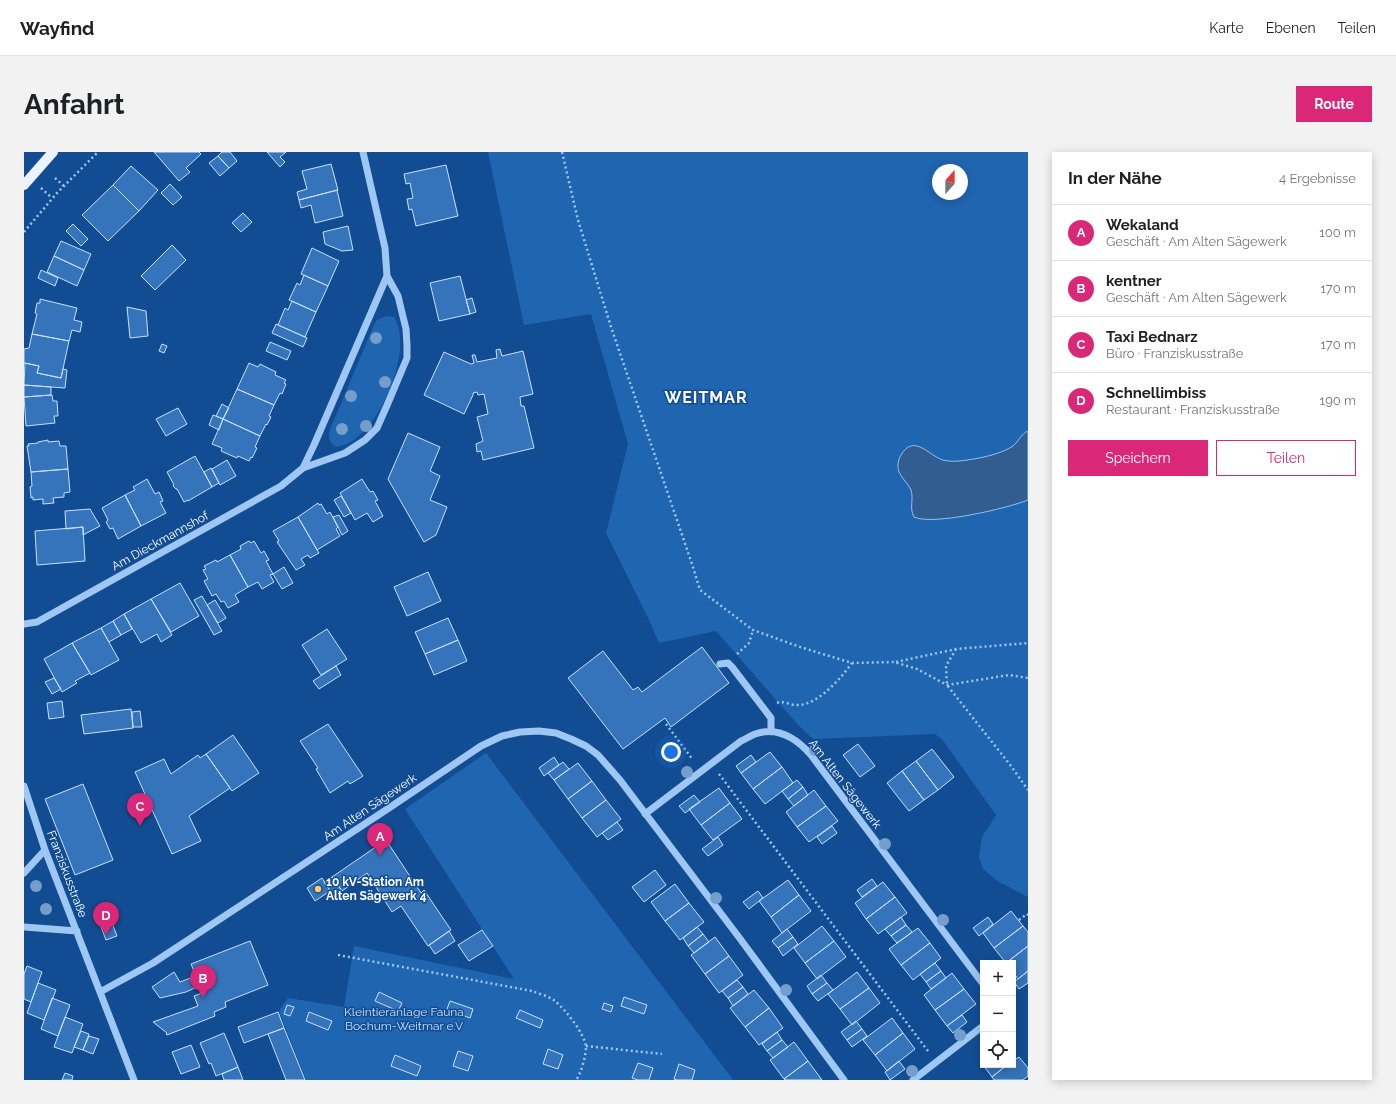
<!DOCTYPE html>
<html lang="de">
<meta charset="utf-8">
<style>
:root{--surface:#fff;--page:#f2f2f2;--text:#202124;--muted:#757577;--line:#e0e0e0;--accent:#db2777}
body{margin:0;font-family:Raleway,sans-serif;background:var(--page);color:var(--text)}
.controls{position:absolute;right:12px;bottom:12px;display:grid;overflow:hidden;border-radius:0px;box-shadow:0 2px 10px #0003}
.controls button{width:36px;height:36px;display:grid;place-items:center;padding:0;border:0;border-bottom:1px solid var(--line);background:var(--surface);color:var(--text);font:20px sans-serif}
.compass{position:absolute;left:908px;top:12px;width:36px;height:36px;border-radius:50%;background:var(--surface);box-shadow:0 2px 10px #0003;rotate:21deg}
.you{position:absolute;left:647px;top:600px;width:14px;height:14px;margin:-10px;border:3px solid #fff;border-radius:50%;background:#1a73e8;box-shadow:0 0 0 6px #1a73e833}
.badge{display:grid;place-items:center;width:26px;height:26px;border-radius:50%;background:var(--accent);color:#fff;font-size:13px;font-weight:700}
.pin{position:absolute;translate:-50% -33px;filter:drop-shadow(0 1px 2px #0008)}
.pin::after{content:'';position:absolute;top:21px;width:14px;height:12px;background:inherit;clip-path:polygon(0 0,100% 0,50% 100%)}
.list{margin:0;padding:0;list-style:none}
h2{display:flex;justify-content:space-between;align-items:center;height:52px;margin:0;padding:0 16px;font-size:17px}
h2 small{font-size:13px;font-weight:400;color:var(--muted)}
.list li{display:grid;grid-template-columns:26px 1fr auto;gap:12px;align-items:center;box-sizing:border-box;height:56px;padding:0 16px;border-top:1px solid var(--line)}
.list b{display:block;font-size:15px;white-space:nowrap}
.list p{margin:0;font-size:13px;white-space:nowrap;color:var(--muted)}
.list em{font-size:13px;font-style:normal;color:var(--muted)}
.actions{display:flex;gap:8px;padding:12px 16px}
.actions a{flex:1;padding:9px 0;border:1px solid var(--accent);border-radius:0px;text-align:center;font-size:14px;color:var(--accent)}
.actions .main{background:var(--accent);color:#fff}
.icon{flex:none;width:22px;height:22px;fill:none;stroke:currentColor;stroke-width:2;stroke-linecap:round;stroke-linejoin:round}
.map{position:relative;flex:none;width:1004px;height:928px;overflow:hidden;border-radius:0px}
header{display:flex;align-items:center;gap:24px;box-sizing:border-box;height:56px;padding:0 20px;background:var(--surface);border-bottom:1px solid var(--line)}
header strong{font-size:19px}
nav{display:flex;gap:22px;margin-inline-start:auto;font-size:14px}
.intro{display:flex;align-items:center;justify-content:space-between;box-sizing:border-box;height:96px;padding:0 24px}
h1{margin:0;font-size:28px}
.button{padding:10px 18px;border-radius:0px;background:var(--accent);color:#fff;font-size:14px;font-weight:700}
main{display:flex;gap:24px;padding:0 24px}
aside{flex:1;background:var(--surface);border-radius:0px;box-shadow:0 2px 10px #0003}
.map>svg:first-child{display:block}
.green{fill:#2065b0;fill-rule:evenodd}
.water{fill:#315d90;stroke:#91c2f6}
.building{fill:#3574ba;stroke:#c6e1fd}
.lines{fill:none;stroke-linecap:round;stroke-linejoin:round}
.path{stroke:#9fc7f3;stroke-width:2.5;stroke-dasharray:2 3;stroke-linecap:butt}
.minor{stroke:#9fc7f3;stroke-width:7}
.major{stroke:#ebf3ff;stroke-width:10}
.tree{fill:#759ecd}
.poi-dot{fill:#ffcd61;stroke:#124d93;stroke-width:1.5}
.labels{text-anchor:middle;stroke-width:3;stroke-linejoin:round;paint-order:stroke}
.street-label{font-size:12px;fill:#fff;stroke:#124d93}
.poi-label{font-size:12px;font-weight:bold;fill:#fff;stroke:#124d93;text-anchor:start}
.park-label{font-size:12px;fill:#c6e1fd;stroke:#124d93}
.district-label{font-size:16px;font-weight:bold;letter-spacing:1px;fill:#fff;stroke:#124d93}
</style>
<header>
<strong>Wayfind</strong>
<nav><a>Karte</a><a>Ebenen</a><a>Teilen</a></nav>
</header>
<div class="intro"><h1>Anfahrt</h1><a class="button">Route</a></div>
<main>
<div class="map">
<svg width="1004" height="928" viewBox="0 0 1004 928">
<rect width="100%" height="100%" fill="#124d93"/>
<path class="green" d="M 464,0 L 1004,0 L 1004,745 L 975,730 L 959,717 L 955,705 L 958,685 L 972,663 L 918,587 L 911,582 L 789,587 L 775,574 L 692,479 L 635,491 L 626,470 L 582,381 L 604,292 L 567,162 L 500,173 ZM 914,18 L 938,18 L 938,42 L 914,42 Z
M 363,164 L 370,165 C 392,197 352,292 312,295 C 306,291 305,287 305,280 L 350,173 L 353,168 Z
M 462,601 L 709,928 L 282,928 L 255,859 L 264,846 L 320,855 L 330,794 L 490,827 L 381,657 Z"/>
<path class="water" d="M 1004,279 L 1004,348 C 984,356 909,374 890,365 C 885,356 890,347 887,338 C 884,331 878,327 875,320 C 873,314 874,308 877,303 C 890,281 905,304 919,308 C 929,311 944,308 955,306 C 966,304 980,300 989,294 C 995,289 997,282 1004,279 Z"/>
<path class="building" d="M 130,0 L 175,0 L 177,2 L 162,16 L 166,20 L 155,29 Z
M 198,0 L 206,0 L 213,9 L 205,16 L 194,4 Z
M 243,0 L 262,0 L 256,5 L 261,10 L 256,15 Z
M 194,4 L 205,16 L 196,24 L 185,11 Z
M 307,12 L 314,38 L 275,48 L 273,40 L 283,37 L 278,19 Z
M 422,13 L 434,64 L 392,74 L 388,57 L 385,58 L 383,47 L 389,46 L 386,31 L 382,32 L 380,22 Z
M 107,14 L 134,38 L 115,59 L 89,33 Z
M 146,32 L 158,45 L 149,53 L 137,41 Z
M 89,33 L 115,59 L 84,89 L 58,63 Z
M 313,38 L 319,64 L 291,71 L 287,53 L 277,56 L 275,48 Z
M 219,61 L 228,70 L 217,80 L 208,71 Z
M 49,72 L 64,87 L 57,94 L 42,79 Z
M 324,74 L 329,98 L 318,99 L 301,92 L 299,80 Z
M 37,89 L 67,102 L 60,118 L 30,104 Z
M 148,93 L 162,108 L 131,138 L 117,124 Z
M 288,96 L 315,109 L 304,134 L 277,122 Z
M 30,104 L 60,118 L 53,134 L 23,120 Z
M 17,118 L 34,126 L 31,134 L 14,126 Z
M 280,123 L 304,134 L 292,160 L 265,148 L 273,131 L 276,133 Z
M 436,124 L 446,162 L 415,169 L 406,131 Z
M 448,146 L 452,160 L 446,162 L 442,148 Z
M 16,147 L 53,156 L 50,168 L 58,170 L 56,180 L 48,178 L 45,189 L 8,182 L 13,162 L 11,161 L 13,151 L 16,151 Z
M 268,149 L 292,160 L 281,185 L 254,173 L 261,156 L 264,158 Z
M 103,155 L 122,159 L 124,184 L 106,186 Z
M 252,172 L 283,186 L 279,195 L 248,181 Z
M 8,182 L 45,189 L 37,226 L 13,221 L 15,214 L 0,211 L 0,197 L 5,196 Z
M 246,190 L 267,199 L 263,208 L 242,199 Z
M 138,192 L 143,194 L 140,201 L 135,199 Z
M 476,197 L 478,204 L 499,199 L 509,242 L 496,245 L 497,254 L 500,254 L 510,296 L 459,308 L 457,299 L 453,300 L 452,292 L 459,289 L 453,265 L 464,262 L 460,242 L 454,243 L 453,240 L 449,241 L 449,243 L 440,262 L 400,243 L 420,200 L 447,212 L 450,211 L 448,203 L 451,203 L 453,210 L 473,206 L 472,198 Z
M 1,211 L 15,214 L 13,221 L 37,226 L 39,217 L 43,218 L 41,236 L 0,233 Z
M 225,211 L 234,215 L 236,212 L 252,220 L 251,223 L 262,228 L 260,231 L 262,232 L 258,242 L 256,241 L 250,253 L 213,237 Z
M 0,233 L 27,235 L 27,243 L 0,245 Z
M 213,237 L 250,253 L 245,264 L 247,265 L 243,273 L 242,272 L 236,284 L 199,267 Z
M 28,243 L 29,249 L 33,249 L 34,264 L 30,264 L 31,271 L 2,274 L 0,245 Z
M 198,252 L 205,256 L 199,267 L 192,264 Z
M 154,256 L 163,272 L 142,284 L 132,267 Z
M 189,263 L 199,267 L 195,278 L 185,273 Z
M 199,267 L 236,284 L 231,295 L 233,296 L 228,306 L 227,305 L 225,309 L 214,304 L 213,306 L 197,299 L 198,296 L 188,292 Z
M 384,281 L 416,295 L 406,319 L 416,324 L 406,348 L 423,355 L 412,383 L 400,390 L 364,327 Z
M 24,288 L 24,290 L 35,289 L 36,294 L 42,294 L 44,317 L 7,320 L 3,294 L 5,294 L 4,292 L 14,291 L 14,290 Z
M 171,304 L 188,335 L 164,349 L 164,348 L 160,350 L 153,337 L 152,337 L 149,334 L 150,333 L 143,320 Z
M 203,308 L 212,324 L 196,333 L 188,317 Z
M 187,316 L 195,331 L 188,335 L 180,320 Z
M 44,317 L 46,340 L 40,341 L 40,345 L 29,346 L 30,351 L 19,352 L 19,347 L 9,348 L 9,345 L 7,346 L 6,335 L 8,334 L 7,320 Z
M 123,327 L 131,342 L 135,340 L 139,349 L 136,350 L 142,361 L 117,374 L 101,343 L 111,338 L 109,335 Z
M 338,327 L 346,340 L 349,339 L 354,348 L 351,349 L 359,364 L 349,370 L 343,361 L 331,368 L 316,341 Z
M 101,343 L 117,374 L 94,387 L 89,376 L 86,377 L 82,370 L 84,368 L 78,356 Z
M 317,344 L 327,361 L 320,365 L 310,348 Z
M 294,351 L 295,353 L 297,352 L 303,362 L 306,360 L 314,375 L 312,377 L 316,384 L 293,398 L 274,365 Z
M 66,357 L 76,374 L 59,383 L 59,375 L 42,377 L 41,359 Z
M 315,363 L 324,379 L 318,383 L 309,365 Z
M 274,365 L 295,401 L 286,406 L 284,403 L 277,407 L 281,413 L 272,418 L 253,390 L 255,389 L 249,379 Z
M 59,375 L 61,409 L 13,413 L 11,379 Z
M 225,389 L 227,391 L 230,389 L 237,401 L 240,399 L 245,408 L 242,409 L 249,422 L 246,423 L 250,430 L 238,437 L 234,430 L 224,435 L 206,403 L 217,397 L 216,394 Z
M 206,403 L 224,435 L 211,443 L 215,450 L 204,456 L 200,449 L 197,450 L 192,442 L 188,444 L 180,429 L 184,427 L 179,418 L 182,417 L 180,414 L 192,408 L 193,410 Z
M 260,415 L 269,431 L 258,437 L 249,422 Z
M 404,420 L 417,449 L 383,464 L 370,435 Z
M 156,431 L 175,464 L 147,480 L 127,447 Z
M 178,444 L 198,479 L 190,483 L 170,448 Z
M 127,447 L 148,483 L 137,490 L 133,482 L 117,491 L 100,462 Z
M 191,448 L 202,466 L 194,471 L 183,453 Z
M 100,462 L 108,477 L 97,483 L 89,469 Z
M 424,466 L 434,488 L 401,502 L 391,480 Z
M 89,469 L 97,483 L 85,490 L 77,476 Z
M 77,476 L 95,508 L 67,523 L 48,491 Z
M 303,477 L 323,507 L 297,523 L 278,493 Z
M 434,488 L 443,509 L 410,523 L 401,502 Z
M 48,491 L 66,521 L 51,529 L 53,531 L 38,540 L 20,507 Z
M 678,495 L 705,531 L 647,575 L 641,566 L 599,597 L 544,526 L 579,499 L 609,538 L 614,535 L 618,540 Z
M 312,514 L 317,523 L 295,537 L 289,529 Z
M 30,526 L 37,537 L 28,542 L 21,530 Z
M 38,549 L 40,565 L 25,567 L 23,551 Z
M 107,557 L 109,576 L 60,582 L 57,563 Z
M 116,559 L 118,575 L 109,575 L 108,560 Z
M 304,572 L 339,624 L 326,632 L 324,629 L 306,641 L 292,617 L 294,616 L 276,589 Z
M 209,583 L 235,621 L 208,639 L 182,602 Z
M 834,592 L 851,614 L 836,625 L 819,603 Z
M 908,597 L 930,625 L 914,638 L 892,609 Z
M 746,600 L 758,615 L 729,637 L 717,621 Z
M 182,602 L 206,636 L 165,664 L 177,689 L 148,702 L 111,620 L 140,607 L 147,622 L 174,603 L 176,606 Z
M 727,603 L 732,610 L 717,621 L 712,614 Z
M 530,605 L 535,613 L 520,624 L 515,616 Z
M 892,609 L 914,638 L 900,648 L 878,619 Z
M 539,610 L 545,617 L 530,628 L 524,621 Z
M 554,611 L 568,629 L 544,647 L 530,628 Z
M 758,615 L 769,631 L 741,652 L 729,637 Z
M 878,619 L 900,648 L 885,659 L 863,631 Z
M 773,628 L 779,635 L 764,647 L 758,639 Z
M 568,629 L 582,648 L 558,666 L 544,647 Z
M 59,632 L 89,708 L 51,723 L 21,647 Z
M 779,635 L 784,643 L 770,654 L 764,647 Z
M 695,636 L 706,651 L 677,673 L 665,657 Z
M 790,638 L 802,654 L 773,675 L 762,660 Z
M 670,643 L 676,650 L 661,661 L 655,654 Z
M 582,648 L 597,667 L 573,685 L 558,666 Z
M 706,651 L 718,667 L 689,688 L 677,673 Z
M 802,654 L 814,669 L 785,690 L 773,675 Z
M 593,670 L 599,678 L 584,688 L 578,681 Z
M 808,674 L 813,681 L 798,692 L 793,685 Z
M 694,685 L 699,693 L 684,704 L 678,697 Z
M 362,688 L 397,741 L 400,738 L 427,778 L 404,794 L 377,754 L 368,760 L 343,721 L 318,739 L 308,725 Z
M 631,718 L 642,733 L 620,750 L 608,735 Z
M 308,725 L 318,739 L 310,744 L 300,730 Z
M 298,726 L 306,739 L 291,749 L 283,736 Z
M 848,727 L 853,734 L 838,745 L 833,738 Z
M 764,728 L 775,743 L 747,765 L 735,749 Z
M 859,730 L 871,745 L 842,767 L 831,751 Z
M 651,732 L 665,751 L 641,769 L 627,750 Z
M 734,739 L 739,746 L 725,757 L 719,750 Z
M 775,743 L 787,759 L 758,781 L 747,765 Z
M 871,745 L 883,761 L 854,782 L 842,767 Z
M 665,751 L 680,770 L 656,788 L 641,769 Z
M 987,759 L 999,774 L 970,796 L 959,781 Z
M 877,765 L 882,773 L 867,784 L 861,777 Z
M 964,765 L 969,772 L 955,784 L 949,776 Z
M 88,771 L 93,784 L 82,788 L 77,775 Z
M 882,773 L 888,780 L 873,791 L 867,784 Z
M 798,774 L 810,789 L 781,811 L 770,796 Z
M 999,774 L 1004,780 L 1004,794 L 982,811 L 970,796 Z
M 673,775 L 679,782 L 664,794 L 659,786 Z
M 894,776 L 906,791 L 877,813 L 865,797 Z
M 763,777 L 769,785 L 754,796 L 748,789 Z
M 458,778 L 469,794 L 445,809 L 434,793 Z
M 425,779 L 431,789 L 411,802 L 405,793 Z
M 679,782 L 685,790 L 670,801 L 664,794 Z
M 691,785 L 705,804 L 681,822 L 667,803 Z
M 769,785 L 774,792 L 759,804 L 754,796 Z
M 226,789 L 244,833 L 201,850 L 202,855 L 190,860 L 191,864 L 143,883 L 142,882 L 143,881 L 129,870 L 174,854 L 170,844 L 178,841 L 175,834 L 162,840 L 136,846 L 128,835 L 150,820 L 156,830 L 172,824 L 167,812 Z
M 810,789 L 822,805 L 793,827 L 781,811 Z
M 906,791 L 917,806 L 889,828 L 877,813 Z
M 1004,794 L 1004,819 L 994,827 L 989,820 L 989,811 L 982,811 Z
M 705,804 L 719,823 L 695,841 L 681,822 Z
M 911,811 L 917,819 L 902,830 L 896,822 Z
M 3,814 L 18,820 L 7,850 L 0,847 L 0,822 Z
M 917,819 L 922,826 L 907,837 L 902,830 Z
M 1004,819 L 1004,831 L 995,837 L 990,830 Z
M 833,820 L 845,836 L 816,857 L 804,842 Z
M 928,821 L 940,837 L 911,858 L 900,843 Z
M 797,823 L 803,831 L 788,842 L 783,834 Z
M 713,828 L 719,835 L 704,846 L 698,839 Z
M 14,831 L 32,838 L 20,868 L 3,861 Z
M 803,831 L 809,838 L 794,849 L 788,842 Z
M 719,835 L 724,842 L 709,854 L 704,846 Z
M 845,836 L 856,851 L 828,873 L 816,857 Z
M 940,837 L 952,852 L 923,874 L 911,858 Z
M 730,838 L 745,856 L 721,875 L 706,856 Z
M 355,840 L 378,851 L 374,859 L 351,849 Z
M 600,845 L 623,853 L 620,862 L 597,854 Z
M 28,846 L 46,853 L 34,884 L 17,877 Z
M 426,849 L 449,857 L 446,866 L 423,857 Z
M 580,851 L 589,854 L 587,860 L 578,857 Z
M 263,853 L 270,855 L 266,864 L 260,862 Z
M 745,856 L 759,876 L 735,893 L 721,875 Z
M 496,858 L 519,868 L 516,876 L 492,866 Z
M 254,860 L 260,876 L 220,891 L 214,875 Z
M 285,860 L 308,869 L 304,878 L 282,869 Z
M 938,863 L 943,870 L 929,881 L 923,874 Z
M 41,865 L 59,872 L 48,901 L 30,895 Z
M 868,866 L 879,881 L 851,903 L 839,888 Z
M 832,869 L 838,877 L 823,888 L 817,880 Z
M 260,876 L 281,928 L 262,928 L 244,882 Z
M 838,877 L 843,884 L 828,895 L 823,888 Z
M 57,879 L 65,882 L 59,898 L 50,895 Z
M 753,880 L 758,888 L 743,899 L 738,892 Z
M 200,881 L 214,915 L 192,924 L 187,911 L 185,912 L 176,891 Z
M 879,881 L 891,897 L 863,919 L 851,903 Z
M 65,884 L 75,887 L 69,902 L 59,898 Z
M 758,888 L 764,895 L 749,906 L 743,899 Z
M 770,890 L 784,909 L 760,927 L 746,908 Z
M 167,893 L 176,915 L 157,922 L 148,900 Z
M 524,897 L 539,903 L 534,917 L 519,912 Z
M 434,899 L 449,904 L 444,919 L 429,914 Z
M 371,903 L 397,914 L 393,924 L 367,914 Z
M 995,905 L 1004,916 L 1004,924 L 999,928 L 970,928 L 968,925 L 983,913 L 989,913 L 989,909 Z
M 784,909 L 798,928 L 761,928 L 760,927 Z
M 875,909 L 881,917 L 866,928 L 861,920 Z
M 614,911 L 629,916 L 625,928 L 614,928 L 608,926 Z
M 655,912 L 671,918 L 668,928 L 653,928 L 650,927 Z
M 959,913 L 983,913 L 968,925 Z
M 214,915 L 219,928 L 200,928 L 198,922 Z
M 41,921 L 49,924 L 48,928 L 38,928 Z"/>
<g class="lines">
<path class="path" d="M 538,0 L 554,68 L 587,175 L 668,412 L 676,438 L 729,478 L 776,495 L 828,511 L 870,510 L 893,517 L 923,533 L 985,523 L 1004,526
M 31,26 L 40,34
M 17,36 L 28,46
M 0,80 L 33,41 L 74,0
M 932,497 L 922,514 L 923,533 L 987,614 L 1004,638
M 713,502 L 725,491 L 729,478
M 872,510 L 932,497 L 1004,491
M 753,551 C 760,548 767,554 774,553 C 794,553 817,526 828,511
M 642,572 L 669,608
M 695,622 L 904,899
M 995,768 L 1003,762 L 1004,763
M 314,803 L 508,839 C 515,842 525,844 531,849 C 541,857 561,882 562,895 C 562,903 557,922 552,928
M 562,894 L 638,902"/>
<path class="minor" d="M 279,316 L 321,301 L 341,288 L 353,276 L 364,251 L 383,206 L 383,193 L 382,177 L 374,144 L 363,124
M 0,472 L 13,470 L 257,334 L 279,316 L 290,293 L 363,124 L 361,96 L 339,0
M 696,512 L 704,511 L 708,515 L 747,566 L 747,580
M 0,634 L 21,698 L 110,928
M 621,662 L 717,589 C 722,587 726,584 731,582 C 754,574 773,587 787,603 L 959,832
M 0,721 L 21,698
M 0,775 L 53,779
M 76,840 L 129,811 L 365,656 L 457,594 L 478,584 L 496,580 L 515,579 L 532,581 L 547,587 L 562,594 L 574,603 L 596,628 L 717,788 L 820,928
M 889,928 L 959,874"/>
<path class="major" d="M 0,33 L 29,0"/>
</g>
<g class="tree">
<circle cx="352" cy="186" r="6"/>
<circle cx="361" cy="230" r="6"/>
<circle cx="327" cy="244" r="6"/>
<circle cx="342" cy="274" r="6"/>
<circle cx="318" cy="277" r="6"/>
<circle cx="791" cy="598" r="6"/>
<circle cx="663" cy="620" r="6"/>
<circle cx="861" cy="692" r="6"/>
<circle cx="12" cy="734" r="6"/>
<circle cx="692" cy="746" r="6"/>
<circle cx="22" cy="757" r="6"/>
<circle cx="919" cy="768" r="6"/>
<circle cx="762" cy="838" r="6"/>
<circle cx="936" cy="883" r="6"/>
<circle cx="888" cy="919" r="6"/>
</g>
<circle class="poi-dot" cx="294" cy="737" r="4"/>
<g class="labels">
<g class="street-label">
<text transform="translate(136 389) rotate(-29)" y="4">Am Dieckmannshof</text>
<text transform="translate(821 632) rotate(52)" y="4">Am Alten Sägewerk</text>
<text transform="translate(346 655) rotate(-34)" y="4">Am Alten Sägewerk</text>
<text transform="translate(43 722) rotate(69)" y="4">Franziskusstraße</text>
</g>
<g class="poi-label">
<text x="302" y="734">10 kV-Station Am<tspan x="302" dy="14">Alten Sägewerk 4</tspan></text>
</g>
<g class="park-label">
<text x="380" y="864">Kleintieranlage Fauna<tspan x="380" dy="14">Bochum-Weitmar e.V</tspan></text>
</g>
<g class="district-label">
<text x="682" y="251">WEITMAR</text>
</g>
</g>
</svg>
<div class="controls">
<button>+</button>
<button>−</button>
<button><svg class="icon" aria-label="locate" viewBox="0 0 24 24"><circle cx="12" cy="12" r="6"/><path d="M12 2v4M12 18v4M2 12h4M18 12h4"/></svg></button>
</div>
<svg class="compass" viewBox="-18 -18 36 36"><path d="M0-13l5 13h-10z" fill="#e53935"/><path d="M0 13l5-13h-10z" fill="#757577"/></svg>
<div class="you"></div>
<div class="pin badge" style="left:356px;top:704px">A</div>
<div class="pin badge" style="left:179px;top:846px">B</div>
<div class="pin badge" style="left:116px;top:674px">C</div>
<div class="pin badge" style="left:82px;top:783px">D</div>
</div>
<aside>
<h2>In der Nähe<small>4 Ergebnisse</small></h2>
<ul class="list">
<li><span class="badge">A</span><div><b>Wekaland</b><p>Geschäft · Am Alten Sägewerk</p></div><em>100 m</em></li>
<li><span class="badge">B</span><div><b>kentner</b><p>Geschäft · Am Alten Sägewerk</p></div><em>170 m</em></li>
<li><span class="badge">C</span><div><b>Taxi Bednarz</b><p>Büro · Franziskusstraße</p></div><em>170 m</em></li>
<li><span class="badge">D</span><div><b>Schnellimbiss</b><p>Restaurant · Franziskusstraße</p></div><em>190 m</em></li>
</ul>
<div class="actions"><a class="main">Speichern</a><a>Teilen</a></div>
</aside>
</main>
